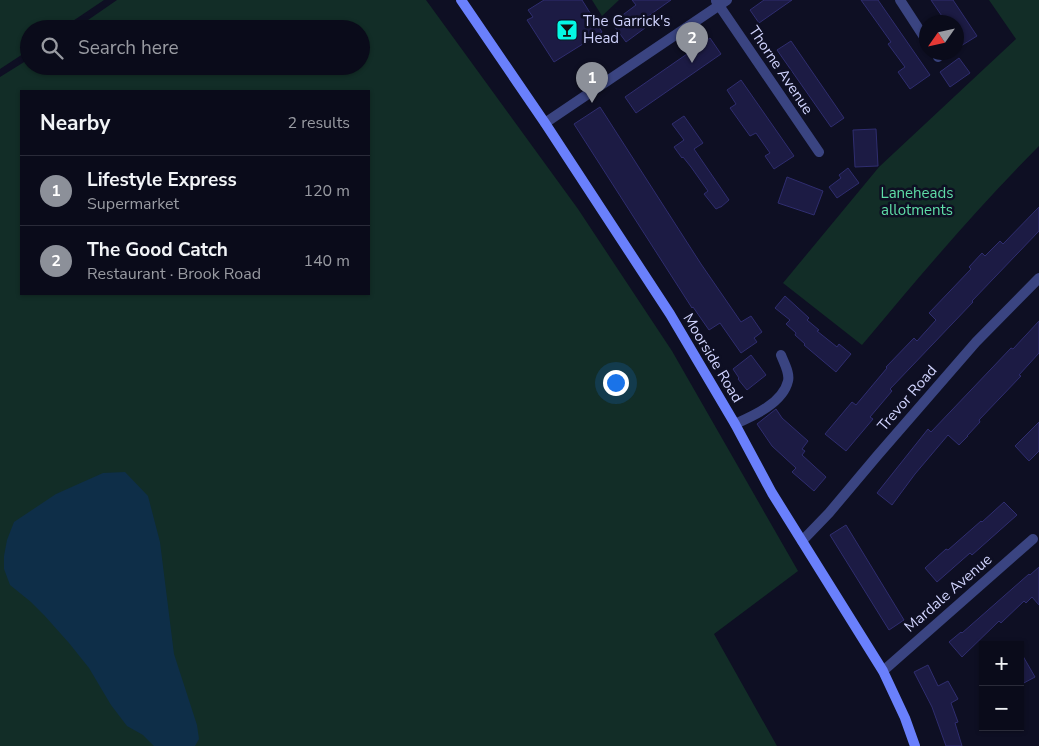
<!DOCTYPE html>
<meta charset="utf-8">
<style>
:root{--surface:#0a0b1a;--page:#181927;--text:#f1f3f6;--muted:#999ba2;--line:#2a2b39;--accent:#8c9099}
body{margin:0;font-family:"Nunito Sans",sans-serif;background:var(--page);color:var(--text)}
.controls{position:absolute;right:15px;bottom:15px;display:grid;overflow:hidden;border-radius:0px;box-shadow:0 1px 4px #0004}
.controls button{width:45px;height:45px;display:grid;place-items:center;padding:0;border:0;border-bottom:1px solid var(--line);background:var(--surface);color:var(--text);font:25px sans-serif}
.compass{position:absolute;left:919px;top:15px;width:45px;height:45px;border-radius:50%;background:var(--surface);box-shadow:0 1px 4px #0004;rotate:236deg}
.you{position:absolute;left:615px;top:382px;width:18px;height:18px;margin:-12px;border:4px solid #fff;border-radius:50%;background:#1a73e8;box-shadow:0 0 0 8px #1a73e833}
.badge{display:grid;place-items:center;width:32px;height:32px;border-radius:50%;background:var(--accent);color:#fff;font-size:16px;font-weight:700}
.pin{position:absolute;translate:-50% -41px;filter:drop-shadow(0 1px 2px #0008)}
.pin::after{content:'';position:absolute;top:26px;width:18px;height:15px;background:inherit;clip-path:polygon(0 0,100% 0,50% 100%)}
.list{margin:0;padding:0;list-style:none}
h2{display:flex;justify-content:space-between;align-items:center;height:65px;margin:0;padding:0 20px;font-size:21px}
h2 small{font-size:16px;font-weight:400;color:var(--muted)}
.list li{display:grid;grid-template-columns:32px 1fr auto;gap:15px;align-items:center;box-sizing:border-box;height:70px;padding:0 20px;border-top:1px solid var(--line)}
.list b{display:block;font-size:19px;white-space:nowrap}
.list p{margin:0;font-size:16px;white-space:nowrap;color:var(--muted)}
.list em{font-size:16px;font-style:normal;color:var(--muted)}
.icon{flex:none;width:28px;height:28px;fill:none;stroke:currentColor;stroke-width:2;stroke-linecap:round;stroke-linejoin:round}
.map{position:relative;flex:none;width:1039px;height:746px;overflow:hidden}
.search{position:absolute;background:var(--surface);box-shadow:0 1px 4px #0004;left:20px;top:20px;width:350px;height:55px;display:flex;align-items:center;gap:12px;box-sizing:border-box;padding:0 18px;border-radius:28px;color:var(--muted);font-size:19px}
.panel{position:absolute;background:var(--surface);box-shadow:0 1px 4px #0004;left:20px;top:90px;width:350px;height:205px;border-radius:0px}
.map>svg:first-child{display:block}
.green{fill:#122d27;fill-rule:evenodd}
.water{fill:#0e2e48}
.building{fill:#1c1b44;stroke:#2f2d6f}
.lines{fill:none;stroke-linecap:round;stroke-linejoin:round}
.street{stroke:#3a4481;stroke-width:10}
.secondary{stroke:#6a80fc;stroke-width:10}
.labels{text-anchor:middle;stroke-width:5;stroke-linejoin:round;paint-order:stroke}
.poi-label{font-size:15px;fill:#d1d4fe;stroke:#0e0f23;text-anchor:start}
.street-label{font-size:15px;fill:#d1d4fe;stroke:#0e0f23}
.park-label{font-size:15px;fill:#5fdda7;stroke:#0e0f23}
</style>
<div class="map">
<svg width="1039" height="746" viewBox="0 0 1039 746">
<rect width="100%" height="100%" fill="#0e0f23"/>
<path class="green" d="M 0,0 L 104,0 L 61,29 L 29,29 L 29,50 L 0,69 Z
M 117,0 L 426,0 L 578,209 L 672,351 L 798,571 L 714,634 L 777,746 L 0,746 L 0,77 L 29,59 L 29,66 L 361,66 L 361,29 L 75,29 ZM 21,91 L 369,91 L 369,294 L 21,294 Z
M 592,0 L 619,0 L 602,16 Z
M 989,0 L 1039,0 L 1039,146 C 976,209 919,277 862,345 L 783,283 L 879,167 L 1016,39 Z"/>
<path class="water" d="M 125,472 L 148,496 L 160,542 L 174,654 L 197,725 L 199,739 L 195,746 L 154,746 L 143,735 L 127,726 L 111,705 L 89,668 L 69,643 L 44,615 L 31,602 L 10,585 L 4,569 L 4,556 L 7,540 L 14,522 L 56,494 L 103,473 Z"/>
<path class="building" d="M 544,0 L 582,0 L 602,32 L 554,62 L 527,20 L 533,17 L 528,10 Z
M 632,0 L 671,0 L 644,19 L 649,25 L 626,42 L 612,23 L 636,5 Z
M 764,0 L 792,0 L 759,23 L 750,10 Z
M 861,0 L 878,0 L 930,75 L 910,89 L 898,72 L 905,67 L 888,44 L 891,42 Z
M 931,0 L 953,0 L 977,36 L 956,49 L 956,22 L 946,22 Z
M 710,38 L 721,54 L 636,113 L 625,97 Z
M 791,41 L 844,118 L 831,127 L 777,50 Z
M 959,58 L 970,73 L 950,87 L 940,72 Z
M 741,80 L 794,156 L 774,169 L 765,156 L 770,153 L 756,133 L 750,136 L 730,108 L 736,104 L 727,90 Z
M 600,107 L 701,264 L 741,322 L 751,316 L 762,332 L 754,338 L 757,342 L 741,353 L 720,323 L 709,330 L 693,307 L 692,308 L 574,124 Z
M 684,116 L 703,143 L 694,149 L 729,200 L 721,207 L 720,207 L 716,209 L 704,194 L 708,191 L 691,167 L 683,157 L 682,158 L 674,147 L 684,140 L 672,124 Z
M 876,129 L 878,166 L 855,167 L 853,130 Z
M 848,168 L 859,183 L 837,198 L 829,187 L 841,178 L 839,175 Z
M 787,177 L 823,191 L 814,215 L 778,203 Z
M 1039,207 L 1039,231 L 972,301 L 973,302 L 890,389 L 892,391 L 870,417 L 873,419 L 846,451 L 825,434 L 852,402 L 856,405 L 887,368 L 886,367 L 914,338 L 917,341 L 936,320 L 929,313 L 971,269 L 969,267 L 982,253 L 985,256 L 1000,241 L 1003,244 Z
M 785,296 L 809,318 L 807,320 L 819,330 L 817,331 L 837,347 L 839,344 L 851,354 L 836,372 L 804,345 L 805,344 L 795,335 L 796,333 L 786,324 L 790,320 L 775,308 Z
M 1039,321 L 1039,353 L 1019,375 L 1021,376 L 979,420 L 980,422 L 967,436 L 968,436 L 959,445 L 948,435 L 915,474 L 892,505 L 877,493 L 928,429 L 931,432 L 1011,348 L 1013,349 Z
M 751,355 L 766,375 L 747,390 L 738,379 L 739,378 L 733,369 Z
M 776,409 L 782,418 L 808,441 L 802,449 L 805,451 L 802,455 L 826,477 L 814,491 L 792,472 L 796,468 L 772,446 L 757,424 Z
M 1039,422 L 1039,451 L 1029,461 L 1015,446 Z
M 1004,502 L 1017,515 L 972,555 L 970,553 L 937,582 L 925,568 L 946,549 L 948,550 L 981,521 L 982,522 Z
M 846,525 L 904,620 L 889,630 L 830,535 Z
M 1039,567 L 1039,605 L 1032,597 L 1026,603 L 1024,601 L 1001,623 L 999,621 L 962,657 L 949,642 L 961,632 L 962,633 L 1029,574 L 1030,575 Z
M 1020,651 L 1035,677 L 1020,685 Z
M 928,665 L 938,686 L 948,681 L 958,699 L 951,703 L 958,722 L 955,723 L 962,746 L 946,746 L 932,707 L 914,672 Z"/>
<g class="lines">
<path class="street" d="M 900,0 L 926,40
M 716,1 L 819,152
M 935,52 L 938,57
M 545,123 L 727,0
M 735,424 C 753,416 783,403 788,381 C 790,373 784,363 781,355
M 802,541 L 829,513 L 877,456 L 976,342 L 1039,278
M 883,671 L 1033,539"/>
<path class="secondary" d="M 461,0 L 545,123 L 670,314 L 735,424 L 772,493 L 883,671 L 905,718 L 915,746"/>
</g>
<defs>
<g id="bar-square" transform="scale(1.125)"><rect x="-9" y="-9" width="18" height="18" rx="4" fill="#05f7e5" stroke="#0e0f23"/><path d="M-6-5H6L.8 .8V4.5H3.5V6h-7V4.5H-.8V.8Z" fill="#111"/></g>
</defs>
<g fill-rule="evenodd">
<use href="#bar-square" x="567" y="30"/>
</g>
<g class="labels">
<g class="poi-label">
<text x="583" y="26">The Garrick's<tspan x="583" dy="17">Head</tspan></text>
</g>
<g class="street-label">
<text transform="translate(781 70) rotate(56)" y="5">Thorne Avenue</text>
<text transform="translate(713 358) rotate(59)" y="5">Moorside Road</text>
<text transform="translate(907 398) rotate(-49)" y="5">Trevor Road</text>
<text transform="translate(948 593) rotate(-41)" y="5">Mardale Avenue</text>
</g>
<g class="park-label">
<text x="917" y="198">Laneheads<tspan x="917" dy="17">allotments</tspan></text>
</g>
</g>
</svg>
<div class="controls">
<button>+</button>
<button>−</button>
</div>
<svg class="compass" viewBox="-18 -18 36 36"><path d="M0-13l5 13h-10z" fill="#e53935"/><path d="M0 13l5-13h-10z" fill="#999ba2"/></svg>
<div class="you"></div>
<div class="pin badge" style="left:592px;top:103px">1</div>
<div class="pin badge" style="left:692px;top:63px">2</div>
<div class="search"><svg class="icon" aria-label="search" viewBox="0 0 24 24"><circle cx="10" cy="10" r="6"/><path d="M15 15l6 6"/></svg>Search here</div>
<section class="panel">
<h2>Nearby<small>2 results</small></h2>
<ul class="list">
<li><span class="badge">1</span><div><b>Lifestyle Express</b><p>Supermarket</p></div><em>120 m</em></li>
<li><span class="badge">2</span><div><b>The Good Catch</b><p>Restaurant · Brook Road</p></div><em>140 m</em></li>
</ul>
</section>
</div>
